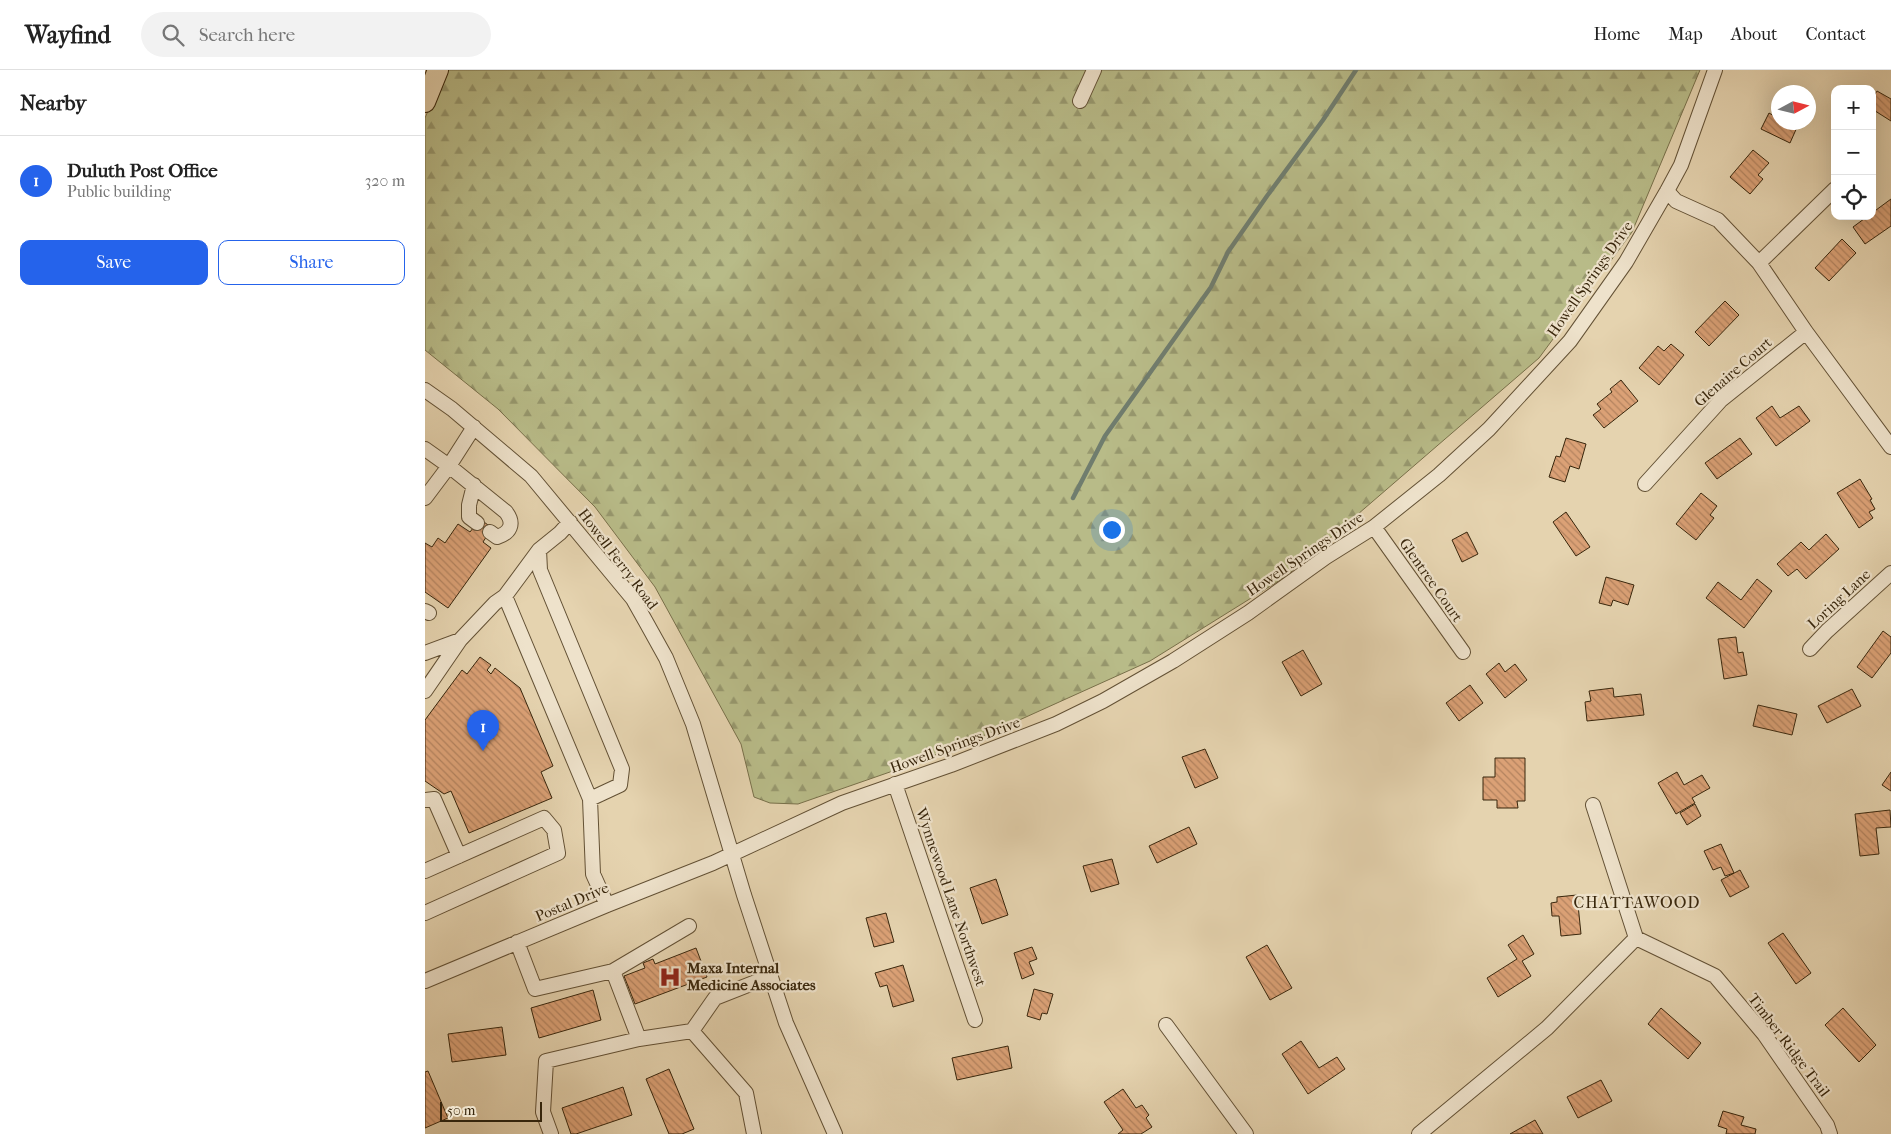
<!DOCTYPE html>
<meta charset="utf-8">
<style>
:root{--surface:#fff;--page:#f2f2f2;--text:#222;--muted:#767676;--line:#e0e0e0;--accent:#2563eb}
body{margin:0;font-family:"IM FELL French Canon",serif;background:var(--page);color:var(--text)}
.controls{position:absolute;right:15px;top:15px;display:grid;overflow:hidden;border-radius:10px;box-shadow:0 5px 20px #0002}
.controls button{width:45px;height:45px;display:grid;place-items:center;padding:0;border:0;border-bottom:1px solid var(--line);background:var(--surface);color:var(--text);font:25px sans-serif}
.compass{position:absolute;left:1346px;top:15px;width:45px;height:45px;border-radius:50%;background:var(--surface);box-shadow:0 5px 20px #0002;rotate:83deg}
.scale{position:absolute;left:15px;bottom:12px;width:102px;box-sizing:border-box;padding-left:5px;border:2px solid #38260c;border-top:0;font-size:14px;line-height:18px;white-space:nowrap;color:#38260c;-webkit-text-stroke:4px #eee2cb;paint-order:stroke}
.you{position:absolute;left:686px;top:459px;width:18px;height:18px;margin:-12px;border:4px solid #fff;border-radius:50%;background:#1a73e8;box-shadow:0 0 0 8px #1a73e833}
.badge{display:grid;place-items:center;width:32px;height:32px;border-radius:50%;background:var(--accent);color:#fff;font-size:16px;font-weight:700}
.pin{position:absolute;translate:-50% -41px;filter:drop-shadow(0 1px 2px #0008)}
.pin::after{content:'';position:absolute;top:26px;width:18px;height:15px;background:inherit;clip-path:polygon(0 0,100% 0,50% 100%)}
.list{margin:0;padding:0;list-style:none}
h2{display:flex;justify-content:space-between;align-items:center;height:65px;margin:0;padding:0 20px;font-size:21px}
h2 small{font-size:16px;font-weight:400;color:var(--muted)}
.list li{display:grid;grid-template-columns:32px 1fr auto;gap:15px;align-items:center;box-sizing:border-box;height:90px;padding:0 20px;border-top:1px solid var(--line)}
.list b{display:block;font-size:19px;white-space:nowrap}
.list p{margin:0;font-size:16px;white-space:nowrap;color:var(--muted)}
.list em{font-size:16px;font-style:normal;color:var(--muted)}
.actions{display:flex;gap:10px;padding:15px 20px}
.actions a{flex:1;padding:11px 0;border:1px solid var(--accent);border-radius:10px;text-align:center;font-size:18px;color:var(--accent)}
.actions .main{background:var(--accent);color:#fff}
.icon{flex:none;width:28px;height:28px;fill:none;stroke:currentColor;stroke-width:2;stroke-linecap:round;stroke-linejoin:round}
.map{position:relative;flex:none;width:1466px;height:1064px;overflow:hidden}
header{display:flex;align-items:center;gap:30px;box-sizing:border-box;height:70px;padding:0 25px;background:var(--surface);border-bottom:1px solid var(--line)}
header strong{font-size:24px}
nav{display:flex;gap:28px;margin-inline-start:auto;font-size:18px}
.search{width:350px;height:45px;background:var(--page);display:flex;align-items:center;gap:12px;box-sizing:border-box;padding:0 18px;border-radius:28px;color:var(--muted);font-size:19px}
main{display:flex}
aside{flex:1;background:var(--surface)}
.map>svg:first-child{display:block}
.forest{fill:url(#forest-firs);stroke:#78704a}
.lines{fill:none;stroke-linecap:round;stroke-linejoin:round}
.stream{stroke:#707d6e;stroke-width:4.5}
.building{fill:url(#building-back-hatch);stroke:#38260c}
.minor-casing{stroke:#635135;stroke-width:16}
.highway-casing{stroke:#38260c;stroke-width:22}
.minor{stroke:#eee2cb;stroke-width:14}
.highway{stroke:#e5d3af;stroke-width:20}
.labels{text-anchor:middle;stroke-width:4.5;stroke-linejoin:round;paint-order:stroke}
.street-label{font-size:15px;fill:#38260c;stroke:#eee2cb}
.poi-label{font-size:15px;font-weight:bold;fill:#38260c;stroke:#eee2cb;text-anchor:start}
.neighbourhood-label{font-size:16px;letter-spacing:1px;fill:#38260c;stroke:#eee2cb}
</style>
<header>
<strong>Wayfind</strong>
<div class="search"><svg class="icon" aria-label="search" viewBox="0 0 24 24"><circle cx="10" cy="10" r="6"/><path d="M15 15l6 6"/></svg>Search here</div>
<nav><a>Home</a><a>Map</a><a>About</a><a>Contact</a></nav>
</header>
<main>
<aside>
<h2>Nearby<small></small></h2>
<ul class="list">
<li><span class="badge">1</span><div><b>Duluth Post Office</b><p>Public building</p></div><em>320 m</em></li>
</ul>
<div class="actions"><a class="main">Save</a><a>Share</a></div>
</aside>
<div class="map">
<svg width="1466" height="1064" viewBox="0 0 1466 1064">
<defs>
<pattern id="forest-firs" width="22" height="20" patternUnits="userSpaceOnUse" patternTransform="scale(1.25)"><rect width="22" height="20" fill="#b8bb88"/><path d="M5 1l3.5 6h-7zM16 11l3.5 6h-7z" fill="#97986e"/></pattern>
<pattern id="building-back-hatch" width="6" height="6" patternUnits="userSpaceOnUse" patternTransform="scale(1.25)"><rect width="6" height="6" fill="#dba176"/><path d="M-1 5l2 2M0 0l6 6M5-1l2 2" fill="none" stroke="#b3835f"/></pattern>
</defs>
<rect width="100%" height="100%" fill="#e5d3af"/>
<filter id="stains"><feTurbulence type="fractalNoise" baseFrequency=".004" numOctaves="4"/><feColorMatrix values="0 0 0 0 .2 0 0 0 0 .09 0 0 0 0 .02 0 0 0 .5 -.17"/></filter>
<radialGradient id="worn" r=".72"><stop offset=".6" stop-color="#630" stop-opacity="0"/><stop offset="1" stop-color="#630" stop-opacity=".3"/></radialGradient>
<path class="forest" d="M 20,0 L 1275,0 L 1207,162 L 1114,288 L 860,507 L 725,591 L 570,661 L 485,695 L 373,734 L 345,733 L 329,727 L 316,674 L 230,517 L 170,437 L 73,339 L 0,280 L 0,48 Z"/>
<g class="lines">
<path class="stream" d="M 648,428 L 680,366 L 786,217 L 803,182 L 842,126 L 898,50 L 931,0"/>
</g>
<path class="building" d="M 1452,21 L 1466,29 L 1466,51 L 1447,39 L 1447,29 Z
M 1344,43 L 1351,47 L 1354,43 L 1354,52 L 1368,52 L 1373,55 L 1365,73 L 1336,59 Z
M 1328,80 L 1344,93 L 1333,105 L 1338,109 L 1325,124 L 1305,107 Z
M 1466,129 L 1466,156 L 1440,174 L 1428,157 L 1443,146 L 1447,146 L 1447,143 Z
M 1417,169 L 1431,183 L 1404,211 L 1390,198 Z
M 1300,231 L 1314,245 L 1284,276 L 1270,262 Z
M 1246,274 L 1259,285 L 1234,315 L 1214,298 L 1233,276 L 1239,281 Z
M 1196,310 L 1213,331 L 1179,358 L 1168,345 L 1176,339 L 1172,334 L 1187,322 L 1185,319 Z
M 1347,336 L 1355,348 L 1374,336 L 1385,351 L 1351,376 L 1331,348 Z
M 1141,368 L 1161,374 L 1154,399 L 1145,396 L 1140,412 L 1124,407 L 1131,386 L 1135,387 Z
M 1315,368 L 1327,384 L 1292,409 L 1280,393 Z
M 1435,409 L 1447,429 L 1445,430 L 1450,439 L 1444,442 L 1448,448 L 1434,458 L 1412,423 Z
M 1276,423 L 1292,436 L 1285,445 L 1289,448 L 1271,470 L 1251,454 Z
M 1141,442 L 1165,477 L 1151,486 L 1128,452 Z
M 55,449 L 67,458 L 58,472 L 66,478 L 23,538 L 0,522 L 0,473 L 7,477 L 13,468 L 20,473 L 33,454 L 45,462 Z
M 1042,462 L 1053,484 L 1037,492 L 1027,470 Z
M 1401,464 L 1414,479 L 1381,509 L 1372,499 L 1363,506 L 1352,494 L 1376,472 L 1384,480 Z
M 1181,507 L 1209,515 L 1203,535 L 1188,530 L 1186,536 L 1174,533 Z
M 1332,509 L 1347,521 L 1319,558 L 1281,528 L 1293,512 L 1316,530 Z
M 1458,561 L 1466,567 L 1466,583 L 1447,608 L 1432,597 Z
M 1311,567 L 1313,583 L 1318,582 L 1322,605 L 1299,609 L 1293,569 Z
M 878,580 L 897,614 L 876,626 L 857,592 Z
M 55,587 L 66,595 L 62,600 L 66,604 L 70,598 L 95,618 L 128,696 L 116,702 L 127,728 L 44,763 L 26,721 L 19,724 L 0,711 L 0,650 L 37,600 L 42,604 Z
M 1074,593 L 1080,602 L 1090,594 L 1102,610 L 1080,628 L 1061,604 Z
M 1045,615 L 1058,633 L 1034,651 L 1021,633 Z
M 1188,618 L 1189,627 L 1216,624 L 1219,645 L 1162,651 L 1160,632 L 1166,631 L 1164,621 Z
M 1427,619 L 1436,636 L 1402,653 L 1393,636 Z
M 1333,635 L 1372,644 L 1367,665 L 1328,656 Z
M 780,679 L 793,708 L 770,718 L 757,687 Z
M 1070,688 L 1100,688 L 1100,731 L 1092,731 L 1093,738 L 1072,738 L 1072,730 L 1058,730 L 1058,707 L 1070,707 Z
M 1252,702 L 1259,715 L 1277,705 L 1285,718 L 1267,728 L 1270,733 L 1251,744 L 1233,713 Z
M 1466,702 L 1466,721 L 1457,715 Z
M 1270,734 L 1276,746 L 1262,755 L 1255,743 Z
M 1465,740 L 1466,757 L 1451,758 L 1454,784 L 1435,786 L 1430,744 Z
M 764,757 L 772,774 L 732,793 L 724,776 Z
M 1296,774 L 1309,803 L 1300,806 L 1296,797 L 1288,800 L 1279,781 Z
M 687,789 L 694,814 L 666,822 L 658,796 Z
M 1315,800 L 1324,817 L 1305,827 L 1296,810 Z
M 571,809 L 583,845 L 557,854 L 545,818 Z
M 1152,825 L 1156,864 L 1136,866 L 1134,846 L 1127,846 L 1126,833 L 1132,832 L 1132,827 Z
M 461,843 L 469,872 L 449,877 L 441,848 Z
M 1358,863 L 1386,903 L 1371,914 L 1343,873 Z
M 1098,865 L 1109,884 L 1097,891 L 1106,906 L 1073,927 L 1062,908 L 1092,889 L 1083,875 Z
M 842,875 L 867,918 L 845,930 L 821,887 Z
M 607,877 L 612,889 L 604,892 L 609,904 L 597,909 L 589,883 Z
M 271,878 L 282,907 L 210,934 L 199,906 L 220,898 L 218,893 L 228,889 L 230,894 Z
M 478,895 L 489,931 L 468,937 L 462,915 L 455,917 L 450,903 Z
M 609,919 L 628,924 L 622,944 L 617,943 L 615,950 L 602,946 Z
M 168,920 L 176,950 L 114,968 L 106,938 Z
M 1236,938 L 1276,973 L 1263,989 L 1223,954 Z
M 1418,938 L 1451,975 L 1434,992 L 1400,955 Z
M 77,957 L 81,985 L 27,992 L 23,964 Z
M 876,971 L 894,998 L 912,987 L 920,999 L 883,1024 L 857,984 Z
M 583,976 L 587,998 L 532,1010 L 527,988 Z
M 244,999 L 269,1059 L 257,1064 L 244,1064 L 221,1009 Z
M 3,1001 L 23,1048 L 0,1058 L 0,1002 Z
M 1176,1010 L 1187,1031 L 1153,1048 L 1142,1027 Z
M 198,1017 L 207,1045 L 151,1064 L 146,1064 L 137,1038 Z
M 698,1019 L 711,1038 L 717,1035 L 724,1045 L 721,1048 L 727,1057 L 716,1064 L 693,1064 L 698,1060 L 679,1032 Z
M 1298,1041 L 1319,1047 L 1316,1055 L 1331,1059 L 1330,1064 L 1301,1064 L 1302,1059 L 1293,1056 Z
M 1110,1050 L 1118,1064 L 1085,1064 Z"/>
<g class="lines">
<g class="minor-casing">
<path id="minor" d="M 655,31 L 669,0
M 1242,121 L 1251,131 L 1293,150 L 1334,193 L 1381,262 L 1466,377
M 1334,193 L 1410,119
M 0,320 L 27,339 L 106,406 L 208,529 L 221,552 L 241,588 L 268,654 L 319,825 L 361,953 L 410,1064
M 0,379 L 24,396 L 81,442 C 90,454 85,463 72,467 L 65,462
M 1220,414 L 1296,330 L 1381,262
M 49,415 L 44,435 L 44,447 L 52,453
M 0,428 L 24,396 L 49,357
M 949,457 L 1038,582
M 114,480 L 115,500 L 197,699 L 195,715 L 165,729
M 80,526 L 165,729 L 168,804 L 182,835
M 0,541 L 4,543
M 35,570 L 70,533 L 80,526 L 114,480 L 135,463 L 145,452
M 1385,579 L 1402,561 L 1466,503
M 0,583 L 35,570 L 0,621
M 470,714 L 550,950
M 0,730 L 9,729 L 34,786
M 1168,735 L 1211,868
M 0,801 L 119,748 L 129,760 L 133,783 L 0,843
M 1211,868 L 1290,906 L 1339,964 L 1402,1055 L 1405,1064
M 92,872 L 110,919 L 188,901 L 214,969 L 267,961 L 321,1023 L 329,1064
M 188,901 L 264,856
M 0,911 L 182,835 L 288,793 L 417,733 L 526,695 L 631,654 L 678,631 L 748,591 L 823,543 L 901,487 L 949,457 L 1014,405 L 1064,359 L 1145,271 L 1201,192 L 1242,121 L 1256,95 L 1290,0
M 741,955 L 821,1064
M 267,961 L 290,928 L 346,906
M 126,1064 L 118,1042 L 121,991 L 214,969
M 994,1064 L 1122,958 L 1211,868"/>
</g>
<g class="highway-casing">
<path id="highway" d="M 0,32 L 13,0"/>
</g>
<use href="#minor" class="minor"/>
<use href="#highway" class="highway"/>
</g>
<defs>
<g id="hospital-bare" transform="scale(1.725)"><path d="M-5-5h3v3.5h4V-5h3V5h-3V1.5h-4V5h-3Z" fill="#8f2418" stroke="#eee2cb" stroke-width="2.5" paint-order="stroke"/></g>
</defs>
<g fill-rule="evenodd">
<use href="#hospital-bare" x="245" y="907"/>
</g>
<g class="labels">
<g class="street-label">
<text transform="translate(1165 209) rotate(-55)" y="5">Howell Springs Drive</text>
<text transform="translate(1308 302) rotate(-41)" y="5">Glenaire Court</text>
<text transform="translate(880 484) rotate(-34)" y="5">Howell Springs Drive</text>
<text transform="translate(193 489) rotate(53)" y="5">Howell Ferry Road</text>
<text transform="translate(1006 510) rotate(55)" y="5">Glentree Court</text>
<text transform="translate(1414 529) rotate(-43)" y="5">Loring Lane</text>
<text transform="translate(530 675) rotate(-20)" y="5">Howell Springs Drive</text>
<text transform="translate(526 827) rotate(71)" y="5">Wynnewood Lane Northwest</text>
<text transform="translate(147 832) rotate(-23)" y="5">Postal Drive</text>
<text transform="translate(1364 975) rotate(53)" y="5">Timber Ridge Trail</text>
</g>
<g class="poi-label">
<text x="262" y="903">Maxa Internal<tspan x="262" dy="17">Medicine Associates</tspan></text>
</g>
<g class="neighbourhood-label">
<text x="1212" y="838">CHATTAWOOD</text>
</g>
</g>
<rect width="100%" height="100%" filter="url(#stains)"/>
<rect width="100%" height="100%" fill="url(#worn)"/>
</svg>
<div class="controls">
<button>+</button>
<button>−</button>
<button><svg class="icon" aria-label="locate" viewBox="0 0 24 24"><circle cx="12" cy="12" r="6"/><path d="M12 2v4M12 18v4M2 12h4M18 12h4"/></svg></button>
</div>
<svg class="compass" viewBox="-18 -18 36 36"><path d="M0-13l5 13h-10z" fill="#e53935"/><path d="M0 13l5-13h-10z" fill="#767676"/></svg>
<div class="scale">50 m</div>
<div class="you"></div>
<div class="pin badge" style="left:58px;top:681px">1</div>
</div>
</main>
